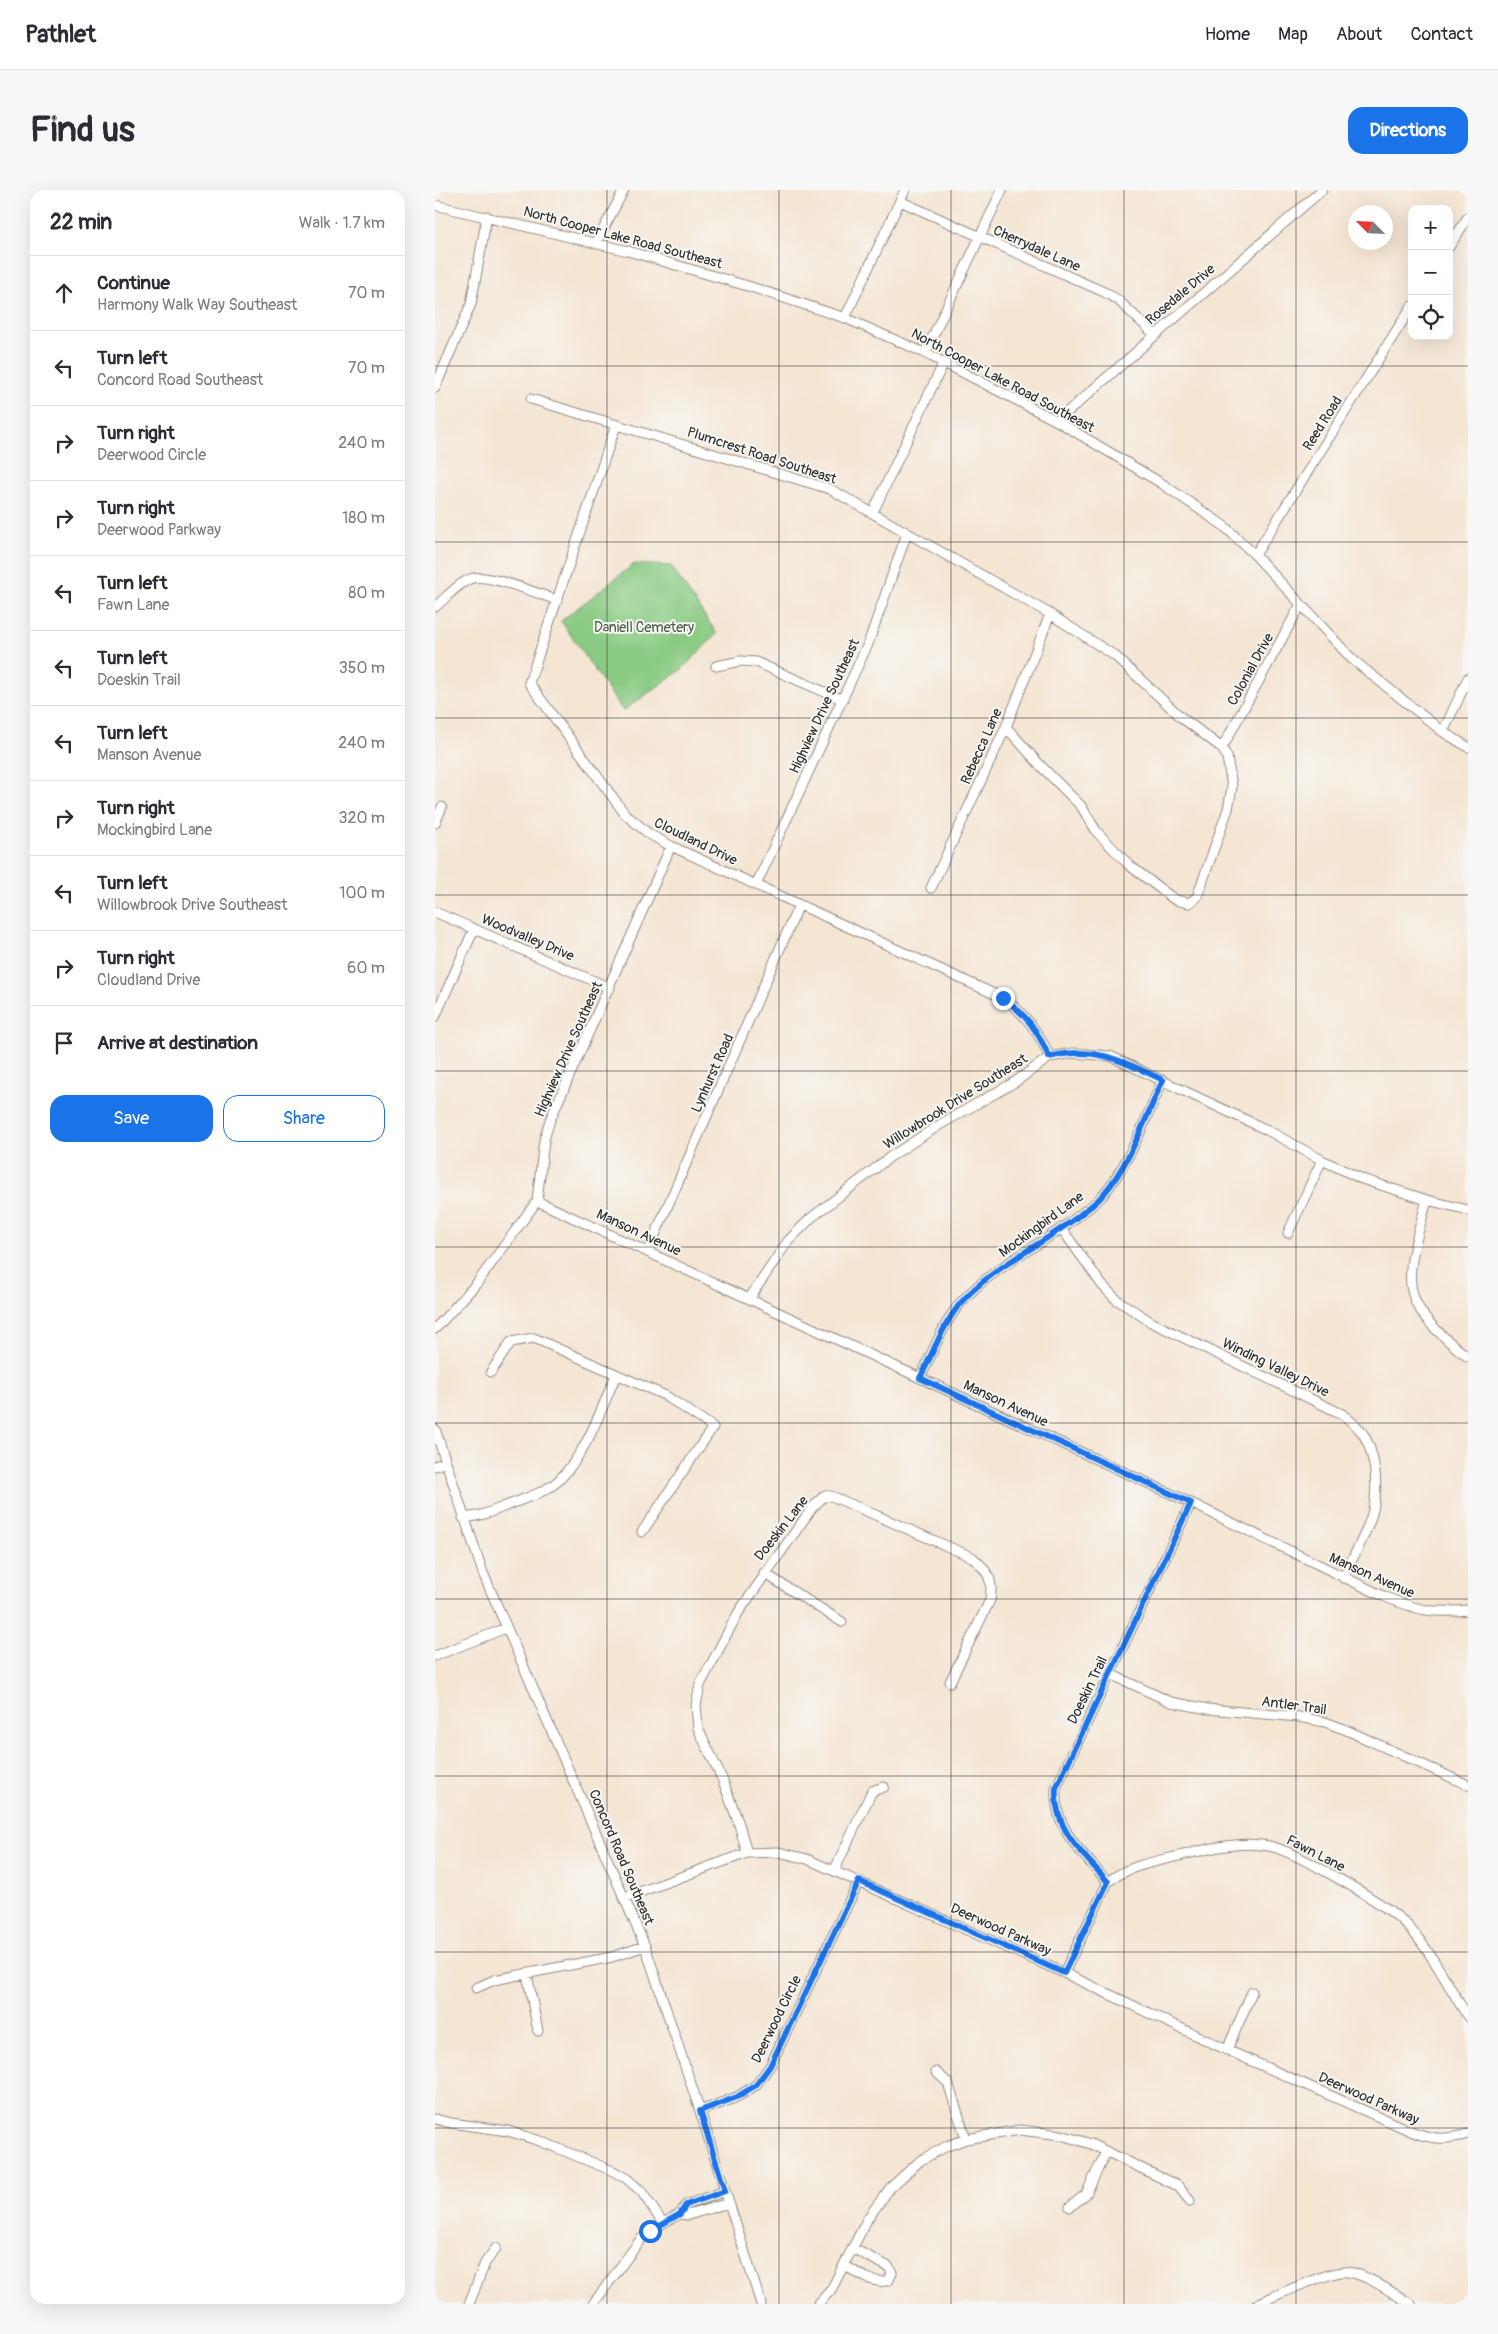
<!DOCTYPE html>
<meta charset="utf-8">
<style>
:root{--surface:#fff;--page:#f7f7f7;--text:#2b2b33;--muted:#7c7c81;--line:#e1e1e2;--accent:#1a73e8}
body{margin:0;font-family:Pangolin,sans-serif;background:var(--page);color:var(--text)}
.controls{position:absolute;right:15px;top:15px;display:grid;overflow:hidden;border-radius:10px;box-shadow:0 5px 20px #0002}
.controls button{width:45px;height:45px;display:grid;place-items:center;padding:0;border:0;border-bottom:1px solid var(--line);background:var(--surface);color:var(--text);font:25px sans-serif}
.compass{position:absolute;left:913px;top:15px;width:45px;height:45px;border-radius:50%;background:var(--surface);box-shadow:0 5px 20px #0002;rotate:294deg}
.stop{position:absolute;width:15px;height:15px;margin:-11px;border:4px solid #1a73e8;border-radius:50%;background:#fff}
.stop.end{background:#1a73e8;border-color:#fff;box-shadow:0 1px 5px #0008}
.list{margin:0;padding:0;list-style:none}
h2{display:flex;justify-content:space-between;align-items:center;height:65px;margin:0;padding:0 20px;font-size:21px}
h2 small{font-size:16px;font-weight:400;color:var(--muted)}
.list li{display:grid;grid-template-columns:32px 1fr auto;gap:15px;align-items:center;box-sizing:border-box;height:75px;padding:0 20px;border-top:1px solid var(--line)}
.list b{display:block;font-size:19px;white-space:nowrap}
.list p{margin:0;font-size:16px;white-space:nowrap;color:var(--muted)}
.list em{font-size:16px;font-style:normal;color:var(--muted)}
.actions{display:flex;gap:10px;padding:15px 20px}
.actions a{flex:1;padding:11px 0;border:1px solid var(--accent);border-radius:15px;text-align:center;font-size:18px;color:var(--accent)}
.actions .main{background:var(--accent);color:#fff}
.icon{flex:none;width:28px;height:28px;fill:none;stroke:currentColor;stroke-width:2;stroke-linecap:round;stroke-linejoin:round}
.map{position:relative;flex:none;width:1033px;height:2114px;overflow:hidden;border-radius:15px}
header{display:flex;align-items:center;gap:30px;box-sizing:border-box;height:70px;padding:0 25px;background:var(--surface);border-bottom:1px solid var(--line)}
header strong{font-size:24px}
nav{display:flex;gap:28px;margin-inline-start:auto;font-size:18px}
.intro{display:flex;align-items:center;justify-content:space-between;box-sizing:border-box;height:120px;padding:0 30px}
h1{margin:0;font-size:35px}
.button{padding:12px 22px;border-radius:15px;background:var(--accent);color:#fff;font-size:18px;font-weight:700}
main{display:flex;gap:30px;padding:0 30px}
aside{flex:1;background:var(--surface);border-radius:15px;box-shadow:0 5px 20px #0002}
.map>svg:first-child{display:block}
.green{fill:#8acb83;stroke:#5a7b57}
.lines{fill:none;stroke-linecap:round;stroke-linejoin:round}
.minor-casing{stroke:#90887f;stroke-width:11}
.minor{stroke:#fff;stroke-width:9}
.route{stroke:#1a73e8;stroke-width:6}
.grid{fill:none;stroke:#2b2b2b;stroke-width:1;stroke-opacity:0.55}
.labels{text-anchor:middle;stroke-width:4;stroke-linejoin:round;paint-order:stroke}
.street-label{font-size:14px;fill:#2b2b2b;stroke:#f6f6f2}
.park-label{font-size:14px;fill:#485b45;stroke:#f6f6f2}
</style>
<header>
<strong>Pathlet</strong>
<nav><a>Home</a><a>Map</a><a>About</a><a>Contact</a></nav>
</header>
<div class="intro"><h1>Find us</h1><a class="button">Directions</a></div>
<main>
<aside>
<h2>22 min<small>Walk · 1.7 km</small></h2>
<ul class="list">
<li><svg class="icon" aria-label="ahead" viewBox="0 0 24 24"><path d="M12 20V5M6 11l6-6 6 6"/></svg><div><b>Continue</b><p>Harmony Walk Way Southeast</p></div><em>70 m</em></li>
<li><svg class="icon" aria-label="left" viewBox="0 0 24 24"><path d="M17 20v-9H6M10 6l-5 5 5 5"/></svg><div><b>Turn left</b><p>Concord Road Southeast</p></div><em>70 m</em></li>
<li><svg class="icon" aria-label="right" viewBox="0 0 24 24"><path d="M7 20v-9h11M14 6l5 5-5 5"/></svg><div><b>Turn right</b><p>Deerwood Circle</p></div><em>240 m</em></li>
<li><svg class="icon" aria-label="right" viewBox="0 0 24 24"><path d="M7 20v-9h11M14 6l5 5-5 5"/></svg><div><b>Turn right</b><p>Deerwood Parkway</p></div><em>180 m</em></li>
<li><svg class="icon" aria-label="left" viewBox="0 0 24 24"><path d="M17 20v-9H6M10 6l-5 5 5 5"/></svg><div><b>Turn left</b><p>Fawn Lane</p></div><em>80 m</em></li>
<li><svg class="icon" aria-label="left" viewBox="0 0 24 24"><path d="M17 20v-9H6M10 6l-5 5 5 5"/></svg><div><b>Turn left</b><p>Doeskin Trail</p></div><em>350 m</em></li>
<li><svg class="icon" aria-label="left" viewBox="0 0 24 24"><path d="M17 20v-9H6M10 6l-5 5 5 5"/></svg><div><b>Turn left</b><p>Manson Avenue</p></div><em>240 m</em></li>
<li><svg class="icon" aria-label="right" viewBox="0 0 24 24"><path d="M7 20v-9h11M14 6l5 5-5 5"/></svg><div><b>Turn right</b><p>Mockingbird Lane</p></div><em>320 m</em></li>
<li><svg class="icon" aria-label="left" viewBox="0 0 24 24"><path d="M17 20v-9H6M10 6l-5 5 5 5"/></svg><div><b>Turn left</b><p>Willowbrook Drive Southeast</p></div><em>100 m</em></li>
<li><svg class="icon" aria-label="right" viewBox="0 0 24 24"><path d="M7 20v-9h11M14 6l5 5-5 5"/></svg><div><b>Turn right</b><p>Cloudland Drive</p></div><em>60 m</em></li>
<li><svg class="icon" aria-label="arrive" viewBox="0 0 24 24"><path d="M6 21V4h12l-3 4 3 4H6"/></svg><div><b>Arrive at destination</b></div></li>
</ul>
<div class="actions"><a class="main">Save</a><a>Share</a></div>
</aside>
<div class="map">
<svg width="1033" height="2114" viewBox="0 0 1033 2114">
<rect width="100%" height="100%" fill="#f6f6f2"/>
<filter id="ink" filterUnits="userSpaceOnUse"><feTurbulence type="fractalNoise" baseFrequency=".02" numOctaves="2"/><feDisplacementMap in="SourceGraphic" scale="10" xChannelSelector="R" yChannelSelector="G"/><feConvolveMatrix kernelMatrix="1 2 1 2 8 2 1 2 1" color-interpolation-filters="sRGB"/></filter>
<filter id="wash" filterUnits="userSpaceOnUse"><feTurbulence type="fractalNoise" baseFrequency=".0096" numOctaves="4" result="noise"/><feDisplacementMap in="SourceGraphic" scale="20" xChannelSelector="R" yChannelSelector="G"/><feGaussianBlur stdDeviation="1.12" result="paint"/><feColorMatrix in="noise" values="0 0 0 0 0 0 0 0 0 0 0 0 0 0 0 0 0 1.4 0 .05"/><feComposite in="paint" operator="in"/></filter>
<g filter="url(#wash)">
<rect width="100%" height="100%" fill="#f5e5d3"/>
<path class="green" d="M 199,374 L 236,376 L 282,444 L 247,479 L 188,521 L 126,431 Z"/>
</g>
<g filter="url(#ink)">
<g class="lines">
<g class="minor-casing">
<path id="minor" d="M 465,11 L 669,102 L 683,110 L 719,144
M 0,15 L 193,61 L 316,97 L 410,128 L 490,163 L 622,231 L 726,293 L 789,336 L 820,365 L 917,469 L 1008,542 L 1033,557
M 161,53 L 189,0
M 1014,57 L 1033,27
M 410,128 L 470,0
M 490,163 L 567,0
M 0,198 L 36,114 L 52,26
M 96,209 L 395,299 L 615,424 L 680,466 L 746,527 L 787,558 L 792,567 L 797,597 L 793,619 L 762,707 L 754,713 L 740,710 L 694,675 L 662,642 L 646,616 L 605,575 L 571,537
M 622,231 L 887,0
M 181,235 L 94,493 L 190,624 L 214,644 L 236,656 L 568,808 C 590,823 603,842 615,867
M 438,322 L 509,172
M 820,365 L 977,116
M 0,417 C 11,408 24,392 38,388 C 54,384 105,404 121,410
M 281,476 L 306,471 L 321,472 L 408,510
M 1008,542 L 1033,488
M 787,558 L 866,414
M 0,633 L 7,617
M 321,695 L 433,454 L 472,343
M 496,698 L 571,537 L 615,424
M 0,722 L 175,798
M 0,827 L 39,739
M 992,1010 C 969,1094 960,1110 1033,1167
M 102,1011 L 756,1313 L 948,1406 C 983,1420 995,1424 1033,1420
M 627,1039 L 667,1095 L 682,1110 L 716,1132 L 907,1224 C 913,1229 920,1234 925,1240 C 933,1249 937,1264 939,1275 C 947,1322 927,1348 908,1388
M 853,1043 L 887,970
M 213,1061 L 364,715
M 314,1109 L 353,1051 L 376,1028 L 455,967 L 506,934 L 580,892 L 615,867 L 638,863 L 675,866 L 832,940 L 887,970 L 927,989 L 992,1010 L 1033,1020
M 0,1139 L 42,1093 L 102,1011 L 109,950 L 115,930 L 236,656
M 56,1182 L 76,1152 L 99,1148 L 231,1206 L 278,1237 L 207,1342
M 485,1188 C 499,1161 510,1127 532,1106 C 565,1073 610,1053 646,1024 C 652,1019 660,1014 666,1007 C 694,976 711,927 728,890
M 0,1239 L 48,1383 L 210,1756 L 265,1921 L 326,2114
M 0,1276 L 11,1272
M 28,1328 C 46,1327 60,1320 76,1314 C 91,1308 113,1301 124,1290 C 152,1262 166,1220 181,1185
M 329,1383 L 407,1432
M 0,1466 L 71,1438
M 675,1484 L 736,1512 L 773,1519 L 864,1527 L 890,1532 L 909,1539 L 1033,1595
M 312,1663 L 304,1634 L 288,1591 L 263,1538 L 261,1515 L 265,1495 L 303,1423 L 377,1318 L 390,1305 L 399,1307 L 537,1367 C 552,1380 559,1389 555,1410 L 515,1492
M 400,1679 L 437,1601 L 449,1597
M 673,1692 C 648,1663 618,1640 621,1598 L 756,1313
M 191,1707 L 312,1663 L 344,1662 L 372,1669 L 629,1783 L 792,1860 L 978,1942 C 999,1950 1011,1950 1033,1944
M 629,1783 L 673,1692 C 693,1675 724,1671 748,1665 C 776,1658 805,1651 834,1656 C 860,1661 953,1715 972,1735 C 997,1762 1013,1796 1033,1827
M 92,1784 L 103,1841
M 41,1798 L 59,1790 L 177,1767 L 210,1756
M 792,1860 L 817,1802
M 501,1882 L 513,1893 L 531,1949
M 265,1921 L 302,1907 L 321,1895 L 335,1876 L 424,1691
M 0,1929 L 16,1933 L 73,1941 L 105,1951 L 178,1981 L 192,1989 L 206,2001 L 228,2033
M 635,2017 L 651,2004 L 671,1962
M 245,2024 L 253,2025 L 294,2013
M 409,2075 C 421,2082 440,2096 454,2090 L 457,2083 L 454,2077 L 417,2058
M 34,2114 L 50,2073 L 61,2058
M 158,2114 L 206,2049 L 228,2033 L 245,2024 L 251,2015 L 290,2001
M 383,2114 L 396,2100 L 433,2028 L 455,1998 L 486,1970 L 512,1956 L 531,1949 L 585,1940 L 626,1945 L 656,1954 L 743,1996 L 755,2011
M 822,2114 C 840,2106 897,2079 914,2082 C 935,2086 957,2103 976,2114"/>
</g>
<use href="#minor" class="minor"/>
</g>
</g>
<g class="lines" filter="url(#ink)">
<path class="route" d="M 215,2041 L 245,2024 L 251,2015 L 290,2001 L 265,1921 L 302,1907 L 321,1895 L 335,1876 L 424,1691 L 629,1783 L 673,1692 C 648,1663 618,1640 621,1598 L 756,1313 L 485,1188 C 499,1161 510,1128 532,1106 C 565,1073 610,1053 646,1024 C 652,1019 660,1014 666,1007 C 695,975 710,928 728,890 C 688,871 659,855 614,867 C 603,841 591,824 568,808"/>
</g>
<path class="grid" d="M 172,0 L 172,2114M 344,0 L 344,2114M 516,0 L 516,2114M 689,0 L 689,2114M 861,0 L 861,2114M 0,176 L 1033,176M 0,352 L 1033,352M 0,528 L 1033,528M 0,705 L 1033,705M 0,881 L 1033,881M 0,1057 L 1033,1057M 0,1233 L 1033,1233M 0,1409 L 1033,1409M 0,1586 L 1033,1586M 0,1762 L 1033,1762M 0,1938 L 1033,1938"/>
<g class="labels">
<g class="street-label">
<text transform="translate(188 47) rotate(15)" y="5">North Cooper Lake Road Southeast</text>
<text transform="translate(602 58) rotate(24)" y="5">Cherrydale Lane</text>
<text transform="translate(745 104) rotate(-40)" y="5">Rosedale Drive</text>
<text transform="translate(568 190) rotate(28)" y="5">North Cooper Lake Road Southeast</text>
<text transform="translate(887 233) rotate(-58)" y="5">Reed Road</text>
<text transform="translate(327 265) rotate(18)" y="5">Plumcrest Road Southeast</text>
<text transform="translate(815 479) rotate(-61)" y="5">Colonial Drive</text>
<text transform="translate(389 516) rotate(-65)" y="5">Highview Drive Southeast</text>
<text transform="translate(546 556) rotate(-66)" y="5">Rebecca Lane</text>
<text transform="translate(261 651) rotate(26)" y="5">Cloudland Drive</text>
<text transform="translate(93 747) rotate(23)" y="5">Woodvalley Drive</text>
<text transform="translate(133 859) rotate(-66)" y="5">Highview Drive Southeast</text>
<text transform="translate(277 883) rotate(-66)" y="5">Lynhurst Road</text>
<text transform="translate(520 911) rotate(-32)" y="5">Willowbrook Drive Southeast</text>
<text transform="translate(606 1034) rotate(-36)" y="5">Mockingbird Lane</text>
<text transform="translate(204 1042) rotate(25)" y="5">Manson Avenue</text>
<text transform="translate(841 1177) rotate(26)" y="5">Winding Valley Drive</text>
<text transform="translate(571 1213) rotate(25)" y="5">Manson Avenue</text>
<text transform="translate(346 1338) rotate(-52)" y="5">Doeskin Lane</text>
<text transform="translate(937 1385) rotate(24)" y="5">Manson Avenue</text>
<text transform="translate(652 1500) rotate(-64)" y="5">Doeskin Trail</text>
<text transform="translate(859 1515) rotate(8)" y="5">Antler Trail</text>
<text transform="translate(881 1663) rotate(27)" y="5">Fawn Lane</text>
<text transform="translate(187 1667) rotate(67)" y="5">Concord Road Southeast</text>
<text transform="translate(566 1739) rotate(24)" y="5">Deerwood Parkway</text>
<text transform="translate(341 1829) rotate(-64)" y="5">Deerwood Circle</text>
<text transform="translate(934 1908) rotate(24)" y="5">Deerwood Parkway</text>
</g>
<g class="park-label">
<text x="209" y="442">Daniell Cemetery</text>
</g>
</g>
</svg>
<div class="controls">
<button>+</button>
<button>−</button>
<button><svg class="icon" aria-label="locate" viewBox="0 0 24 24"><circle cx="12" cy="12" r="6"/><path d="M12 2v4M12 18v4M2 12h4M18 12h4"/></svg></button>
</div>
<svg class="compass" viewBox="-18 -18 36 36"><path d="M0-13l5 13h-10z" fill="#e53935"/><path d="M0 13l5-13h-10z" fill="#7c7c81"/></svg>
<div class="stop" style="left:215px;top:2041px"></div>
<div class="stop end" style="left:568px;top:808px"></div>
</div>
</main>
